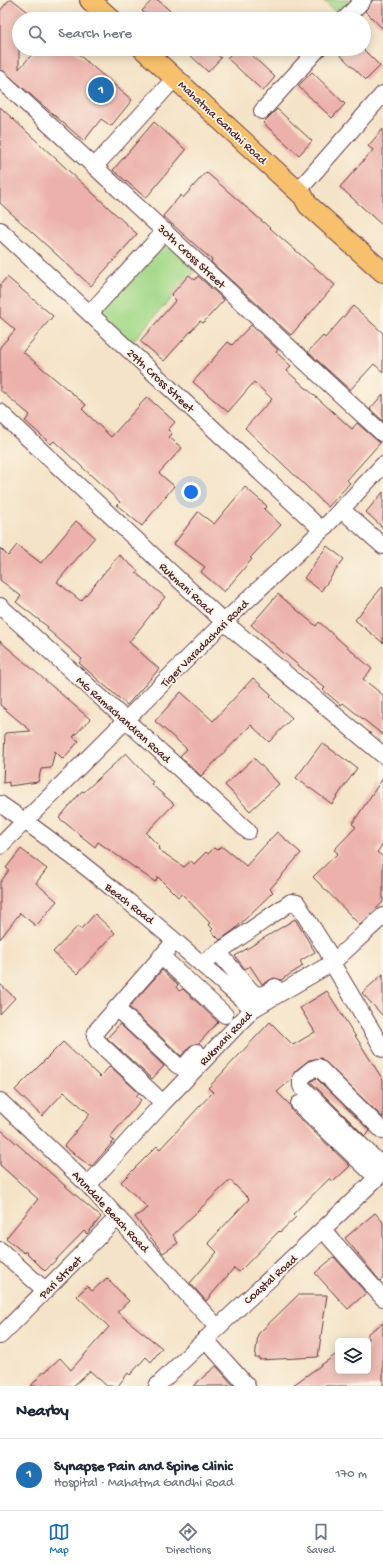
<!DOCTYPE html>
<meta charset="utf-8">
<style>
:root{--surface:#fff;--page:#f6f6f7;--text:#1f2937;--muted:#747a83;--line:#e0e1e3;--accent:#1f6fb2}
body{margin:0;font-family:"Gochi Hand",sans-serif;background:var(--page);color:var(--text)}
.controls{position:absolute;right:12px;bottom:12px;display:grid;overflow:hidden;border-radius:6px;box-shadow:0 2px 10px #0003}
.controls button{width:36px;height:36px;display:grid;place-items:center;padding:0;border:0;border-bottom:1px solid var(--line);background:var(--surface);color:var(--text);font:20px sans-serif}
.you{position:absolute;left:191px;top:492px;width:14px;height:14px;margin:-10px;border:3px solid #fff;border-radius:50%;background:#1a73e8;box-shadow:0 0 0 6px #1a73e833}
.badge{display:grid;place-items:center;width:26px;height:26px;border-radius:50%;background:var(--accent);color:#fff;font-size:13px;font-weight:700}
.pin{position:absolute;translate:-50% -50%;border:2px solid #fff;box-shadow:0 1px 4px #0006}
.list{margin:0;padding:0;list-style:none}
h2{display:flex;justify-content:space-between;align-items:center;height:52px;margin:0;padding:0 16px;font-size:17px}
h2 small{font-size:13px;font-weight:400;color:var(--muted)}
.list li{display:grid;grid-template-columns:26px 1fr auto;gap:12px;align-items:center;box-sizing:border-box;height:72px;padding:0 16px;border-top:1px solid var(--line)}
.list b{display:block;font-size:15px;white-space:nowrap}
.list p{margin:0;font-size:13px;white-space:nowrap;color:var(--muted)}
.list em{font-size:13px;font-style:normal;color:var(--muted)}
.icon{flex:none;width:22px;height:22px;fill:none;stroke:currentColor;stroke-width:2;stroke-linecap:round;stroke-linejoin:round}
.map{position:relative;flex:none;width:383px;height:1386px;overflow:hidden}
.search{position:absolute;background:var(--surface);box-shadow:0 2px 10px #0003;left:12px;right:12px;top:12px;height:44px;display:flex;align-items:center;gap:10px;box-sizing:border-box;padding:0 14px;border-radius:22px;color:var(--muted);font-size:15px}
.sheet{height:124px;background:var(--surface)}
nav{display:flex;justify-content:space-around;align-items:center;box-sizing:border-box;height:56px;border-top:1px solid var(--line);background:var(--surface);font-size:11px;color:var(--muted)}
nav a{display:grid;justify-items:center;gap:2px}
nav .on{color:var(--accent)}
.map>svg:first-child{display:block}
.green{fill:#a4d98a;stroke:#777c5a}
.building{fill:#ebb1aa}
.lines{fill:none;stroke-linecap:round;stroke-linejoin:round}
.minor-casing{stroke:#643c43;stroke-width:18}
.major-casing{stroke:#643c43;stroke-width:22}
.minor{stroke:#fff;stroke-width:16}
.major{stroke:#f7c06c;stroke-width:20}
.labels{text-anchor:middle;stroke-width:3.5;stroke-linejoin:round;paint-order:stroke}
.street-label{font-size:12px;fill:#4a1f2b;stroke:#fcf5e5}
</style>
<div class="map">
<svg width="383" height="1386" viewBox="0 0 383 1386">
<rect width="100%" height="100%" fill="#fcf5e5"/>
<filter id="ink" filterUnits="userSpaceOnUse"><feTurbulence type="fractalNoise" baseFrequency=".025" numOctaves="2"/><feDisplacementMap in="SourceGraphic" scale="8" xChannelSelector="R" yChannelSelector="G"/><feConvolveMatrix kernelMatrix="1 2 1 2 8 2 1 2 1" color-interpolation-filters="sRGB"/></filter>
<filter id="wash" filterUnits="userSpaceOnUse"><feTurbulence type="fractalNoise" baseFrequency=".012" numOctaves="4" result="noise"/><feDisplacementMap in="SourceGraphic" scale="16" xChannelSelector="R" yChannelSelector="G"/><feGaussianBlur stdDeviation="0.9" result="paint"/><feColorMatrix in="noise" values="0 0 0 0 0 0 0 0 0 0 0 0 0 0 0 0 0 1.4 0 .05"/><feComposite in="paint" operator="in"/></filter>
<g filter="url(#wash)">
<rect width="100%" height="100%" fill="#f4e3c8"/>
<path class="green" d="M 323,0 L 356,0 L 341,17 Z
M 163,236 L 198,268 L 130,344 L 95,311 Z"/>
<g id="blocks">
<path class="building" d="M 9,0 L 13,0 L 37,19 L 19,19 L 19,69 L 37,49 L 72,49 L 132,100 L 111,126 L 101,119 L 84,141 L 0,68 L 0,11 Z
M 152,0 L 158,0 L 179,19 L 151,19 L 142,11 Z
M 383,0 L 383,29 L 365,11 L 373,0 Z
M 184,49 L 211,49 L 221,58 L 208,72 Z
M 236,49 L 245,49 L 275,77 L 263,91 L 227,58 Z
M 334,49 L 363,49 L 380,66 L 366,80 Z
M 312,72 L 345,104 L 332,118 L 298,86 Z
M 0,107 L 137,234 L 91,286 L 0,203 Z
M 277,109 L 312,141 L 299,155 L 263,123 Z
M 154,122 L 186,150 L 146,198 L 113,170 Z
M 383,129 L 383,226 L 340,187 L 373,150 L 368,146 Z
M 206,172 L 335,285 L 291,335 L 211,262 L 212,260 L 163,216 L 181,195 L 183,198 Z
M 189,275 L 195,280 L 198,276 L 224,300 L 203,323 L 200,321 L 164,361 L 140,341 L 176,300 L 171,295 Z
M 7,277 L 53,316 L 23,352 L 86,405 L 82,409 L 111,437 L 147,397 L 175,422 L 168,430 L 172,434 L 169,437 L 182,448 L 159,473 L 174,486 L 142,526 L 117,505 L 120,502 L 54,441 L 51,444 L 25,421 L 30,415 L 0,390 L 0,347 L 15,330 L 0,317 L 0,285 Z
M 353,306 L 383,333 L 383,372 L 374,364 L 350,390 L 308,352 L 323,336 L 325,338 Z
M 251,325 L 278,350 L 276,352 L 291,366 L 287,371 L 352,429 L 357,423 L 380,443 L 347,480 L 350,483 L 328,507 L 245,428 L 272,399 L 254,382 L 228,412 L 193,382 L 228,342 L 232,345 Z
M 383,394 L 383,421 L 370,409 Z
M 245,487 L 267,506 L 264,509 L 281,525 L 250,558 L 252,559 L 224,592 L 201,572 L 205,567 L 174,544 L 198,512 L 214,524 Z
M 383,492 L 383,528 L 366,512 Z
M 76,521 L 95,537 L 57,582 L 81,601 L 119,555 L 138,571 L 136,573 L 165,597 L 129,642 L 159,669 L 127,705 L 79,663 L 82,659 L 47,629 L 48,627 L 16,602 L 21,596 L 0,580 L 0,548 L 8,556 L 17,545 L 41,563 Z
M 327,546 L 344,559 L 321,591 L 304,578 Z
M 383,586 L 383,643 L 355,620 Z
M 278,594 L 316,626 L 319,622 L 372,669 L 363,679 L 383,695 L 383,735 L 343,703 L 341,705 L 323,690 L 325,688 L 251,625 Z
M 0,641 L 90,719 L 73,737 L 79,741 L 63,759 L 55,751 L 51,768 L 41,769 L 38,782 L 9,786 L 9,782 L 3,783 L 5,733 L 31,731 L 0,705 Z
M 253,678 L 272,695 L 270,697 L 292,718 L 269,742 L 251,725 L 201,776 L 180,756 L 187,749 L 155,721 L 181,692 L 213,721 Z
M 322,743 L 357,768 L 332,804 L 296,778 Z
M 126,753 L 153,782 L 151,784 L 174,804 L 146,833 L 160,847 L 158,849 L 184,867 L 191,861 L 194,864 L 206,852 L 208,854 L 214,848 L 217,850 L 221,846 L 236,858 L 237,858 L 246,866 L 277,832 L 301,853 L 270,889 L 273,892 L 234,930 L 220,940 L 211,931 L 213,929 L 208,924 L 210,923 L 182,894 L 178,897 L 158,877 L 155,882 L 98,842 L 95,847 L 59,818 L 82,791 L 84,792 Z
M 254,758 L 279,784 L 250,811 L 225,785 Z
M 383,778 L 383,844 L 377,852 L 383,857 L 383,902 L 360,925 L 313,877 L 338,853 L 334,850 L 356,827 L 352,824 Z
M 21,849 L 47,869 L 36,883 L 57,901 L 36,926 L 20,913 L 0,939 L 0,883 L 9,870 L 6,868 Z
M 95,914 L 115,933 L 77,974 L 53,952 L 78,926 L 81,929 Z
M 295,919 L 315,952 L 300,961 L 303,966 L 281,980 L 274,978 L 262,984 L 250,966 L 245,969 L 235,956 Z
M 162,970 L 178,985 L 176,987 L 179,991 L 183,989 L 218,1022 L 199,1043 L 190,1046 L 181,1056 L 129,1007 Z
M 383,974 L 383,1016 L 362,993 Z
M 0,984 L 15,998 L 0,1014 Z
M 327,991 L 383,1080 L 383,1118 L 321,1058 L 309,1060 L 295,1071 L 292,1079 L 277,1092 L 290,1105 L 292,1111 L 350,1166 L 333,1182 L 330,1178 L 293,1214 L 296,1217 L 280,1232 L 279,1231 L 239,1272 L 234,1268 L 206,1301 L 190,1283 L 217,1252 L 208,1243 L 249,1199 L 230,1180 L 173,1235 L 178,1243 L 163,1253 L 135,1217 L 148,1208 L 121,1182 L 157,1146 L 160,1149 L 213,1092 L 208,1088 L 270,1022 L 293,1045 L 315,1032 L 300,1008 Z
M 120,1024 L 164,1066 L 152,1079 L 107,1038 Z
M 63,1042 L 100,1077 L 110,1066 L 139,1093 L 136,1096 L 141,1100 L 110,1137 L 114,1141 L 91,1167 L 64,1146 L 90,1114 L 64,1092 L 42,1116 L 15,1090 Z
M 316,1078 L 370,1131 L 365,1136 L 311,1082 Z
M 0,1129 L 101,1217 L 87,1234 L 84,1231 L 45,1271 L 25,1251 L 24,1253 L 6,1238 L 38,1199 L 0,1165 Z
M 375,1213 L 383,1222 L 383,1278 L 380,1281 L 345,1238 Z
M 334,1257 L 366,1293 L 348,1309 L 315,1273 Z
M 107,1278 L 129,1301 L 117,1312 L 162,1348 L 151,1362 L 146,1357 L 130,1375 L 128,1373 L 118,1386 L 107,1386 L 90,1371 L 73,1386 L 31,1386 L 44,1371 L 45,1372 L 60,1358 L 71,1370 L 109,1327 L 77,1296 L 87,1286 L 92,1291 Z
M 298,1295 L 327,1295 L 318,1357 L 259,1360 L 260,1358 L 255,1358 L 258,1334 Z
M 383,1323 L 383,1386 L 292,1386 L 338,1353 L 338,1371 L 368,1371 L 368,1333 Z
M 216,1366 L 234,1386 L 193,1386 Z"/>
</g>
</g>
<g filter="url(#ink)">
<use href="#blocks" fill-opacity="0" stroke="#643c43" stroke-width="1"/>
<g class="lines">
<g class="minor-casing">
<path id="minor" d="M 345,19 L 363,0
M 0,79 L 383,434
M 262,111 L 318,49
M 95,166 L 175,78
M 298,191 L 383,94
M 0,230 L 322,530
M 90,313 L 165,231
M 0,412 L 224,622 L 383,755
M 341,509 L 383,546
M 0,606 L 248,831
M 0,804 C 90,865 172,938 253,1009
M 0,846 L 224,622 L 322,530 L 383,465
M 218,952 L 253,993 C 262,997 268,992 275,987
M 161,956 L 225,1015
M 201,964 L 291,902 L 297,903 L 328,952 L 332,963 L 383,1049
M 116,1008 L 177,1065 L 181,1067 L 185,1066 L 197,1052
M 0,1101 L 88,1185 L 217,1327
M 163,1103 L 97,1041 L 95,1035 L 97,1030 L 175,941
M 299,1104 L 377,1178
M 383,1131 L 318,1067 L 312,1069 L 301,1078 L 301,1086 L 383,1167
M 88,1185 L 163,1103 L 253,1009 L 332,963 L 383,916
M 323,1230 L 383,1298
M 0,1250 L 46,1291
M 0,1336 L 118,1217
M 205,1339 L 247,1386
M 157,1386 C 231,1313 309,1244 383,1172"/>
</g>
<g class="major-casing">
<path id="major" d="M 90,0 L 111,19
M 143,49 L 303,196 L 308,205 L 383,272"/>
</g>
<use href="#minor" class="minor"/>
<use href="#major" class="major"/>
</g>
</g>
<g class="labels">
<g class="street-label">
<text transform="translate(223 122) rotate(43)" y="4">Mahatma Gandhi Road</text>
<text transform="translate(192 256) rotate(43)" y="4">30th Cross Street</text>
<text transform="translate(161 380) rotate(43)" y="4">29th Cross Street</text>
<text transform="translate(187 588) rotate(43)" y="4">Rukmani Road</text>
<text transform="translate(204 643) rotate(-45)" y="4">Tiger Varadachari Road</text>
<text transform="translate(124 719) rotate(42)" y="4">MG Ramachandran Road</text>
<text transform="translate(130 903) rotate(38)" y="4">Beach Road</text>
<text transform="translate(225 1038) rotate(-46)" y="4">Rukmani Road</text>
<text transform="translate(111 1211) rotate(47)" y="4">Arundale Beach Road</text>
<text transform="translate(60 1277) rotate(-45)" y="4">Pari Street</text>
<text transform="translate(270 1279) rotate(-42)" y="4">Coastal Road</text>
</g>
</g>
</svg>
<div class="controls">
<button><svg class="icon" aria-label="layers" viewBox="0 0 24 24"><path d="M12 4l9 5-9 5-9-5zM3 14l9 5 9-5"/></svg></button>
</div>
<div class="you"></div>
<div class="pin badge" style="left:101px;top:90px">1</div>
<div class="search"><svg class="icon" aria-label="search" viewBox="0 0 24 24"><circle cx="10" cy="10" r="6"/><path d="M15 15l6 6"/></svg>Search here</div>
</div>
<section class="sheet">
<h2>Nearby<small></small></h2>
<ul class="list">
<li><span class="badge">1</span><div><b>Synapse Pain and Spine Clinic</b><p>Hospital · Mahatma Gandhi Road</p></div><em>170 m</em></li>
</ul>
</section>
<nav>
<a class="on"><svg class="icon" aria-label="map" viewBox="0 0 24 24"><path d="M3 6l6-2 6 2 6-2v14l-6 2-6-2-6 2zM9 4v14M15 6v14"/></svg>Map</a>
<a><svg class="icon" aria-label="directions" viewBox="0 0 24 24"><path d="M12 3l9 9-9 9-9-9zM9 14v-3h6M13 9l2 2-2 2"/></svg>Directions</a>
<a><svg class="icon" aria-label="saved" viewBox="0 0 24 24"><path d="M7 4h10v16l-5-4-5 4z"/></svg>Saved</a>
</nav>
